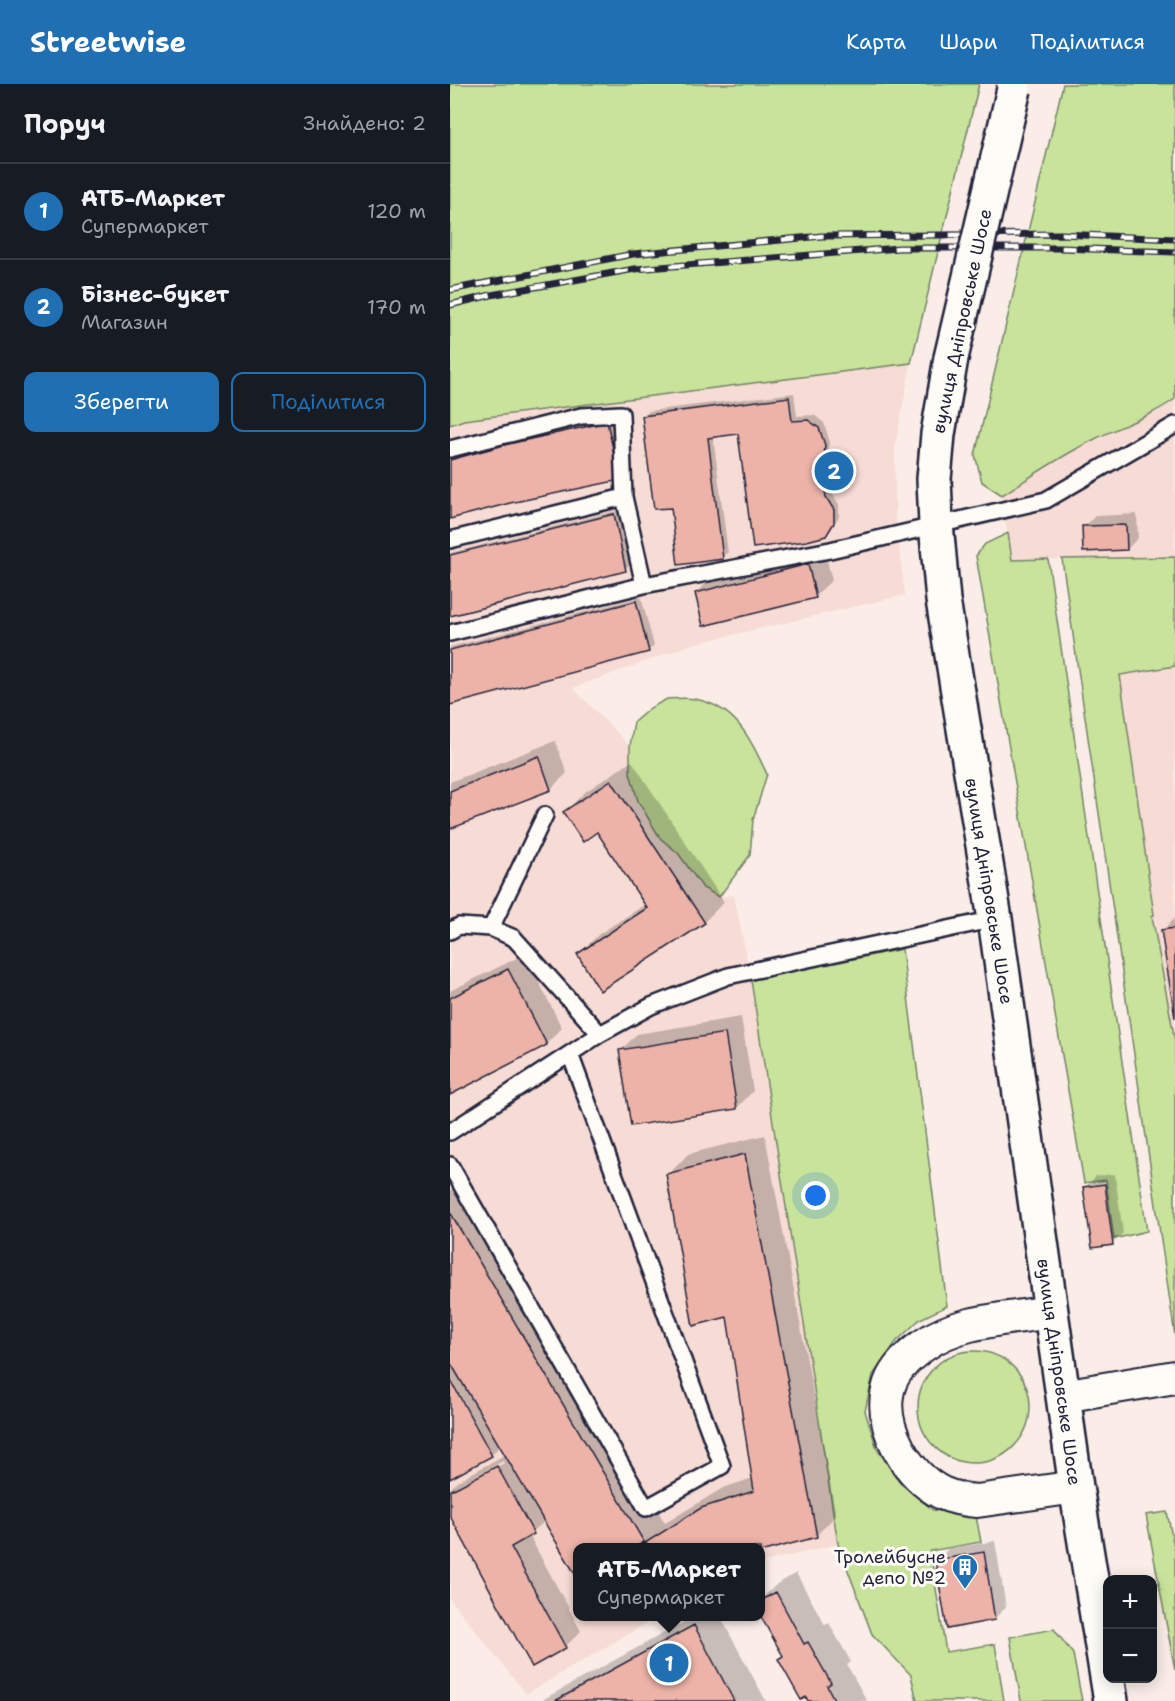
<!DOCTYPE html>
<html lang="uk">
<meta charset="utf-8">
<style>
:root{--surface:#171b24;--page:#20242c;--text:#f1f3f6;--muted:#9ea1a6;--line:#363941;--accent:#1f6fb2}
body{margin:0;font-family:"Shantell Sans",sans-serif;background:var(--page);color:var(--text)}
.controls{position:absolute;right:18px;bottom:18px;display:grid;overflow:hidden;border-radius:12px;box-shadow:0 3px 15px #0003}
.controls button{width:54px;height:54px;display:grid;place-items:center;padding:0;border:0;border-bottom:2px solid var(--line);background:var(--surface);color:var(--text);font:30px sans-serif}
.you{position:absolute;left:366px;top:1112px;width:21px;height:21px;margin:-15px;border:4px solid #fff;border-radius:50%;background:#1a73e8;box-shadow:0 0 0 9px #1a73e833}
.badge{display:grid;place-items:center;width:39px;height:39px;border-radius:50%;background:var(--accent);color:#fff;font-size:20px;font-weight:700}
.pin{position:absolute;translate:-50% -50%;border:3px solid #fff;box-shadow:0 2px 6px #0006}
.popup{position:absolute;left:123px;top:1459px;width:192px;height:78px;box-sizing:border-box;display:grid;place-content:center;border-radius:12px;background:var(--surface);filter:drop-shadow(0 2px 4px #0005);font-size:20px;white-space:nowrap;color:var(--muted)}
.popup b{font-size:22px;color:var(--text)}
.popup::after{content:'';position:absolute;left:50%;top:100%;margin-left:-12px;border:12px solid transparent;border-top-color:var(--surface)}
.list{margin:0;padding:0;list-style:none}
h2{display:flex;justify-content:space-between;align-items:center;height:78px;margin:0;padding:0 24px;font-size:26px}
h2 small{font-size:20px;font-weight:400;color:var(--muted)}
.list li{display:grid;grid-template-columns:39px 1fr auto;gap:18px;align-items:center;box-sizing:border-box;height:96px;padding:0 24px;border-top:2px solid var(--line)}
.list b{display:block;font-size:22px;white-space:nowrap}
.list p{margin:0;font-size:20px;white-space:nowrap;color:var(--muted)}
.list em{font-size:20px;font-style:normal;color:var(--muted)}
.actions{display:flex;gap:12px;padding:18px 24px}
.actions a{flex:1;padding:14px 0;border:2px solid var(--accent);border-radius:12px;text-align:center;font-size:21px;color:var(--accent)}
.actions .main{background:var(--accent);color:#fff}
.map{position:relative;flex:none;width:725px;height:1617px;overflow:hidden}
header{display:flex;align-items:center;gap:36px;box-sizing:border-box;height:84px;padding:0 30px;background:var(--accent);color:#fff}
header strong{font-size:28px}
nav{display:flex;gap:33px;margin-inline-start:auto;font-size:21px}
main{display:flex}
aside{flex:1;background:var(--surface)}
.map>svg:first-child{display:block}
.built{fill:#f6dcd4}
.green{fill:#c8e39a;stroke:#75826a;stroke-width:1.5}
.shadow{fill:#0003;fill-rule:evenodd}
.building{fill:#edb3a8;stroke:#22223b;stroke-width:1.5}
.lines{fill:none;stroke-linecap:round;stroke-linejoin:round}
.service-casing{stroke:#22223b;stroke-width:20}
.minor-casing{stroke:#22223b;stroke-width:36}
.primary-casing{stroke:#22223b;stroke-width:38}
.service{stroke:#fdfcf7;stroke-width:15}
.minor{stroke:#fdfcf7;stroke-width:32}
.primary{stroke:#fdfcf7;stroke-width:33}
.rail-casing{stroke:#22223b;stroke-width:7}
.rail{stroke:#fdfcf7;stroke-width:4.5;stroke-dasharray:14;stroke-linecap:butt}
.primary-bridge-casing{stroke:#22223b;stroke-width:38;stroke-linecap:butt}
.primary-bridge{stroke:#fdfcf7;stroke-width:33}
.labels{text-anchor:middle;stroke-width:6;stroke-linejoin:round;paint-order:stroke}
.street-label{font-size:18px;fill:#22223b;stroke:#fdfcf7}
.poi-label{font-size:18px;fill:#22223b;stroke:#fdfcf7;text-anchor:end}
</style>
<header>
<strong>Streetwise</strong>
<nav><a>Карта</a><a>Шари</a><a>Поділитися</a></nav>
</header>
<main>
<aside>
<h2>Поруч<small>Знайдено: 2</small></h2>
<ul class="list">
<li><span class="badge">1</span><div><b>АТБ-Маркет</b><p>Супермаркет</p></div><em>120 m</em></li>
<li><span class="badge">2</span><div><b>Бізнес-букет</b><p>Магазин</p></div><em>170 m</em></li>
</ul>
<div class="actions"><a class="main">Зберегти</a><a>Поділитися</a></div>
</aside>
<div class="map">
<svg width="725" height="1617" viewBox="0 0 725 1617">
<rect width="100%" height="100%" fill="#faede7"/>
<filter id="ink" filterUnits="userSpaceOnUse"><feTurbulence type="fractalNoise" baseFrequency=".0167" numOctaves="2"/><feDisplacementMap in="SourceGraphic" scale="12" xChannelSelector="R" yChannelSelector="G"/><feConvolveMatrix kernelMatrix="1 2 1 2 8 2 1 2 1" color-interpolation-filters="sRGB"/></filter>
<g filter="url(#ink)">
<path class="built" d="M 461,279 L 445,363 L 445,430 L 455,511 L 243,560 L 123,604 L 180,662 L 180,689 L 188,717 L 210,754 L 228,769 L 253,804 L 269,813 L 284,811 L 301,896 L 388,1460 L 311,1479 L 310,1464 L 128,1464 L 128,1532 L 207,1533 L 76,1610 L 0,1515 L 0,341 L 14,336 Z
M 725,315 L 725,473 L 561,476 L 552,411 L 602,378 L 645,355 L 714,323 Z
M 725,582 L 725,957 L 724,957 L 702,832 L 704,830 L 670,591 Z"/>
<path class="green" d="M 0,0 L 529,0 L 461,279 L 14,336 L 0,341 Z
M 613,0 L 725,0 L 725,315 C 700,333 670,342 643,356 C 611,372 582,392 552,411 L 532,398 L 525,371 Z
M 558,449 L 562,476 L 598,475 L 697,1147 L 664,1155 L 656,1096 L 634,1099 L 526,472 L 535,460 Z
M 725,473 L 725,582 L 670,591 L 704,831 L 702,832 L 725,957 L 725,1252 L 612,475 Z
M 217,615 C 226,615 236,613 245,615 C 287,623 300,655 317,690 L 303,736 L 300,771 L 269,813 L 253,804 L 228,769 L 210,754 L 188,717 L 180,689 L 180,662 L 184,638 L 200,624 Z
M 452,865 L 497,1222 L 470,1235 L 446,1258 L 423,1291 L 415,1327 L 427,1365 L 450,1399 L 483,1426 L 526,1432 L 531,1458 L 480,1467 L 496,1568 L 545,1560 L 554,1617 L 467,1617 L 461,1591 L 422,1550 L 388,1460 L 301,896 Z
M468 1323a56 56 0 1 1 112 0a56 56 0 1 1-112 0Z
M 717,1428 L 725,1467 L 725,1586 L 696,1431 Z
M 604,1545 L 623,1570 L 632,1617 L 571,1617 L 560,1553 Z"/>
<path class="shadow" d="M 344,309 L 347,332 L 364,331 L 374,339 L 379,355 L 378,386 L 381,408 L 389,420 L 389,433 L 381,444 L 289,348 L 263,352 L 278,468 L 272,473 L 222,422 L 194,333 L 199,327 Z
M 162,333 L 175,390 L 0,433 L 0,374 L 60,357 Z
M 169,426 L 181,480 L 175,485 L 0,530 L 0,469 Z
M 687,430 L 688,454 L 677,465 L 634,443 L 645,432 Z
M 374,465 L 382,496 L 365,512 L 246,509 L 263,493 Z
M 191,513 L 204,562 L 198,567 L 0,619 L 0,563 Z
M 105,657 L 117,689 L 101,705 L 0,744 L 0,698 Z
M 182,677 L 274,818 L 254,838 L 128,871 L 149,850 L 196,820 L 147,746 L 115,728 L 135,708 Z
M 725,834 L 725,924 L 713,846 Z
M 75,870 L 112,944 L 96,960 L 0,1009 L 0,907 Z
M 291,933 L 303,1007 L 287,1024 L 171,966 L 187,950 Z
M 315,1051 L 386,1431 L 366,1452 L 310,1464 L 186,1464 L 188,1462 L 95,1437 L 79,1451 L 131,1547 L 115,1563 L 0,1428 L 0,1405 L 8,1397 L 56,1370 L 51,1361 L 41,1371 L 0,1393 L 0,1107 L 15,1098 L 215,1439 L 273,1404 L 303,1394 L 278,1231 L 218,1091 L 238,1070 ZM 53,1377 L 54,1379 L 9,1404 L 9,1401 Z
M 665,1090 L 673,1149 L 662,1160 L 635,1104 L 646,1092 Z
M 545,1457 L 556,1523 L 544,1535 L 487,1476 L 498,1465 Z
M 346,1489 L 375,1541 L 379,1539 L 401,1578 L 397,1581 L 417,1617 L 360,1617 L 330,1575 L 334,1571 L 310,1528 L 310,1516 L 327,1500 Z
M 245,1532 L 270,1532 L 316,1617 L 90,1617 Z"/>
<path class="building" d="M 339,313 L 342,337 L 358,336 L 369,344 L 375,361 L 373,392 L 376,413 L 384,426 L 384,439 L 376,452 L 357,457 L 303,464 L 288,350 L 258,354 L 273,475 L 228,481 L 221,424 L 204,425 L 192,332 Z
M 157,338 L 170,396 L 60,419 L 0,435 L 0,376 L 54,361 Z
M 164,430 L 176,487 L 0,532 L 0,471 Z
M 676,441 L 677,466 L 633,468 L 632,442 Z
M 358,480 L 366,514 L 253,542 L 245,509 Z
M 186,517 L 199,568 L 0,621 L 0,566 Z
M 89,672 L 101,706 L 0,745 L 0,707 Z
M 161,696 L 255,839 L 150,907 L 127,870 L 197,824 L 147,748 L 133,758 L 113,728 Z
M 725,844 L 725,934 L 711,846 Z
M 58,885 L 97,961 L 0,1011 L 0,914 Z
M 275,949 L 287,1025 L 181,1042 L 169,966 Z
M 295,1070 L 367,1453 L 310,1468 L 310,1464 L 187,1464 L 251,1424 L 304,1407 L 277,1233 L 243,1242 L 216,1090 Z
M 655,1100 L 663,1161 L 642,1164 L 633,1103 Z
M 0,1128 L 194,1458 L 184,1464 L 128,1464 L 128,1495 L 0,1278 Z
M 0,1295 L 42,1372 L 0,1395 Z
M 47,1382 L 84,1450 L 61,1463 L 116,1564 L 82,1583 L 0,1432 L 0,1407 Z
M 534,1468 L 545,1536 L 497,1545 L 485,1476 Z
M 326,1508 L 354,1560 L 358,1558 L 381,1599 L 377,1602 L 385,1617 L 358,1617 L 356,1613 L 351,1616 L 328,1575 L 333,1572 L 310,1531 L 310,1517 Z
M 244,1541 L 284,1617 L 105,1617 Z"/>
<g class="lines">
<g class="service-casing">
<path id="service" d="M 0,365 L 131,332 L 171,330 L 174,413
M 0,456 L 174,413 L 194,501
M 0,549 L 194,501 L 380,466 L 596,416 L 725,341
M 41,844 L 95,731
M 0,847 L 9,842 L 41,844 L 64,854 L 150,950
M 0,1048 L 150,950 L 201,922 L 278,892 L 545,835
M 0,1081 L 196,1424 L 272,1382 L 120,970"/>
</g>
<g class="minor-casing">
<path id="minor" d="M 600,1228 C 559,1235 508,1236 474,1261 C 458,1272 442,1287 438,1306 C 429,1344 458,1392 492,1409 C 503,1414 515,1416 527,1417 L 626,1403
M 613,1312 L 725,1293"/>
</g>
<g class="primary-casing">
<path id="primary" d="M 501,274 L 488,350 L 484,395 L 486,440 L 493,516 L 545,835 L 626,1403 L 661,1617"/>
</g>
<use href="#service" class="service"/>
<use href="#minor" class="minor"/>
<use href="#primary" class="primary"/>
<g class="rail-casing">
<path id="rail" d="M 0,206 L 183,170 L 372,152 L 611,150 L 725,155
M 0,221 L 41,211 L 185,185 L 449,164 L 611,164 L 725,168"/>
</g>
<use href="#rail" class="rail"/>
<g class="primary-bridge-casing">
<path id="primary-bridge" d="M 501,274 L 564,5"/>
</g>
<use href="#primary-bridge" class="primary-bridge"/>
</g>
</g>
<defs>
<g id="building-pin" transform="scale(1.35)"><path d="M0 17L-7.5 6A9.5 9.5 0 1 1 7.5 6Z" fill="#1f6fb2" stroke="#fdfcf7"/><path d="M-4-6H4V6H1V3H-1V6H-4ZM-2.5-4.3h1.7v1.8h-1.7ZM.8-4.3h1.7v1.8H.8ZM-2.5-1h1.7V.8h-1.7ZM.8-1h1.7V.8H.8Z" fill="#fff"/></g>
</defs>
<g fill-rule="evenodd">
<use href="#building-pin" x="515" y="1483"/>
</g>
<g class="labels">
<g class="street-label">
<text transform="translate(512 237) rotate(-78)" y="6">вулиця Дніпровське Шосе</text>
<text transform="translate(539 807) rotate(81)" y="6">вулиця Дніпровське Шосе</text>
<text transform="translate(609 1288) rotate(82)" y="6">вулиця Дніпровське Шосе</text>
</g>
<g class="poi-label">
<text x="496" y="1479">Тролейбусне<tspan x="496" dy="21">депо №2</tspan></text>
</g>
</g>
</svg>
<div class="controls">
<button>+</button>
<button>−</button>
</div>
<div class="you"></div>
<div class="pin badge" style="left:219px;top:1579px">1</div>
<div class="popup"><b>АТБ-Маркет</b>Супермаркет</div>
<div class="pin badge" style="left:384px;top:387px">2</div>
</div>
</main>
